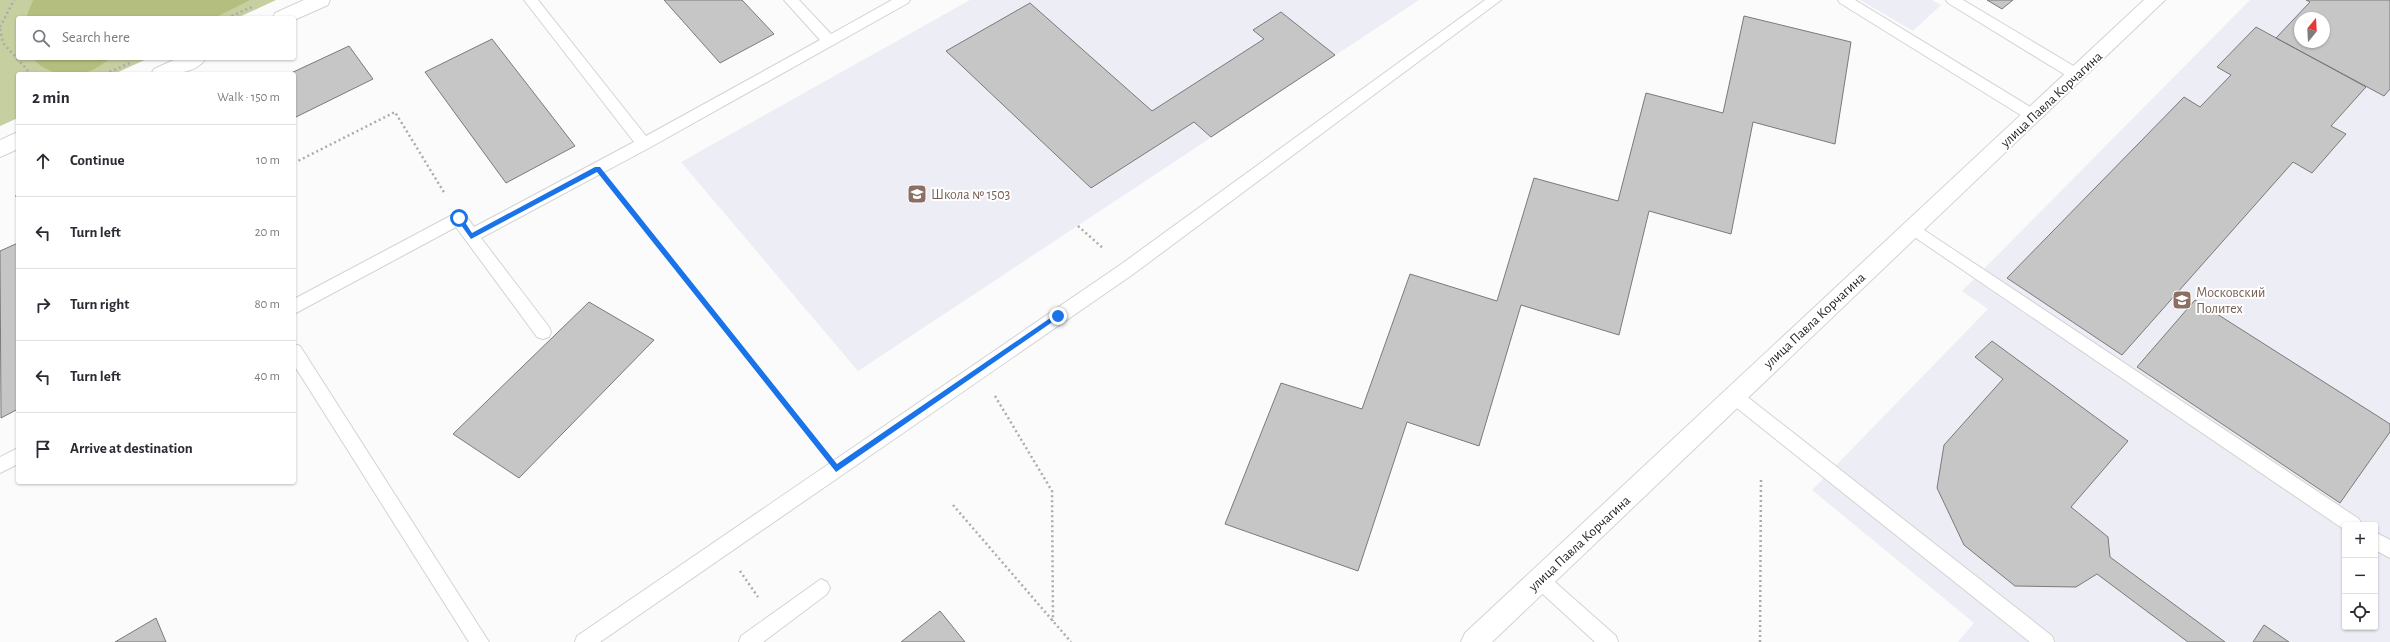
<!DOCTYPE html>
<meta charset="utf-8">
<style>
:root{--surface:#fff;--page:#f2f2f3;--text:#2b2b33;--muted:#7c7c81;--line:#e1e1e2}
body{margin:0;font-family:"Alegreya Sans",sans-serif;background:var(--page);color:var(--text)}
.controls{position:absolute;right:12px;bottom:12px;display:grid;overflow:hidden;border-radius:4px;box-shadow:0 1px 3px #0004}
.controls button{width:36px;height:36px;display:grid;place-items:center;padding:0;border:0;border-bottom:1px solid var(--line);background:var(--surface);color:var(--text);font:20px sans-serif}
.compass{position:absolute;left:2294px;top:12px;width:36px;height:36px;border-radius:50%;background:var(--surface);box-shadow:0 1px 3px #0004;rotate:18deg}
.stop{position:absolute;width:12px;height:12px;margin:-9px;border:3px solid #1a73e8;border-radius:50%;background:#fff}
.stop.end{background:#1a73e8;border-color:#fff;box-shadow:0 1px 4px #0008}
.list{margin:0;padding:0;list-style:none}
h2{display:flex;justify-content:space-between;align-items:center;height:52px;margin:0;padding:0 16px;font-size:17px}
h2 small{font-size:13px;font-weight:400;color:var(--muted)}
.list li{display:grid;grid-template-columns:26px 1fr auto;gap:12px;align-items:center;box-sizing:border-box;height:72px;padding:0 16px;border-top:1px solid var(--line)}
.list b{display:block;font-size:15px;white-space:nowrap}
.list em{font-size:13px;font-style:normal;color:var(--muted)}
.icon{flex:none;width:22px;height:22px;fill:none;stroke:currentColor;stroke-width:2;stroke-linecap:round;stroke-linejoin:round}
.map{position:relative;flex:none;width:2390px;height:642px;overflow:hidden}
.search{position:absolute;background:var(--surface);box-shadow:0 1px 3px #0004;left:16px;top:16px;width:280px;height:44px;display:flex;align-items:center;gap:10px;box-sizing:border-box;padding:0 14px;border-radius:4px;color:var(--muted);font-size:15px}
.panel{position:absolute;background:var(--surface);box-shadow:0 1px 3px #0004;left:16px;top:72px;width:280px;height:412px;border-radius:4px}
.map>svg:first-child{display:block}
.built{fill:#ededf5;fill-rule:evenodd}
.green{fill:#c6cfa0}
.forest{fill:#b4be7f}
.building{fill:#c7c6c6;stroke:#7b7a7a;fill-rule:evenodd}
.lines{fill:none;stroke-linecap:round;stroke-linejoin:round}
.service-casing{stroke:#d3d3d4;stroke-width:2}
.minor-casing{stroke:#d3d3d4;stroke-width:2}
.tertiary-casing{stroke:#d3d3d4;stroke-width:2}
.path{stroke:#ababab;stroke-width:2.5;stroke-dasharray:2 3;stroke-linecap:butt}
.service{fill:#fff;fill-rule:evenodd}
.minor{fill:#fff;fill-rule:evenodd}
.tertiary{fill:#fff;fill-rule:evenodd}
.route{fill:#1a73e8}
.labels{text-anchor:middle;stroke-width:4;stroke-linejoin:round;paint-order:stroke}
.street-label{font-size:14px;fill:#1d1d1d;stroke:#fff}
.education-label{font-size:14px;fill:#785e54;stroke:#fff;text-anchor:start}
</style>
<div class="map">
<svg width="2390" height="642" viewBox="0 0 2390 642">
<rect width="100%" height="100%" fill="#fbfbfc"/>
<path class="built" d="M 970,0 L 1419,0 L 858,371 L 681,162 Z
M 1860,0 L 1932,0 L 1941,5 L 1913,31 Z
M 2250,0 L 2390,0 L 2390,642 L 1958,642 L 1974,623 L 1812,490 L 1988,309 L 1962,291 ZM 2300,18 L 2324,18 L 2324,42 L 2300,42 ZM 2345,525 L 2375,525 L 2375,627 L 2345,627 Z"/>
<path class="green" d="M 0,0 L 276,0 L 237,18 L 18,18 L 18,58 L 149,58 L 114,74 L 18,74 L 18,118 L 0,126 Z"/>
<path class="forest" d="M 33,0 L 250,0 L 214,18 L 26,18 Z
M 33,58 L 112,58 C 103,63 92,72 82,74 C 65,77 43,72 33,58 Z"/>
<path class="building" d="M 664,0 L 742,0 L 774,34 L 720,63 Z
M 1987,0 L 2013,0 L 2002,9 Z
M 2306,0 L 2390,0 L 2390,89 L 2384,96 L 2276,38 L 2310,2 ZM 2300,18 L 2324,18 L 2324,42 L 2300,42 Z
M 1030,3 L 1152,111 L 1264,39 L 1253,30 L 1281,12 L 1335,55 L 1211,137 L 1194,122 L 1091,188 L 946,51 Z
M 1744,16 L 1851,42 L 1835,144 L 1753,122 L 1731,234 L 1649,211 L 1619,335 L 1521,305 L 1479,446 L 1407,422 L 1358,571 L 1225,524 L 1281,383 L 1362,409 L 1410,274 L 1497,301 L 1534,178 L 1618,201 L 1646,93 L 1723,113 Z
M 2256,27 L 2366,87 L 2331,126 L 2346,134 L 2312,173 L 2293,162 L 2122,355 L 2007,278 L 2184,97 L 2200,107 L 2231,75 L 2217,67 Z
M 492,39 L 575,146 L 506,183 L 425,72 Z
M 349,46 L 373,79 L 294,118 L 294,74 L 289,74 Z
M 18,243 L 18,409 L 1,418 L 0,251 Z
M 2195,300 L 2390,424 L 2390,432 L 2340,503 L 2137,367 Z
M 589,302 L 654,340 L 519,478 L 453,434 Z
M 1992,341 L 2128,441 L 2071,507 L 2108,537 L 2110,557 L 2225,642 L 2188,642 L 2097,574 L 2076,587 L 2015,586 L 1964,545 L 1937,488 L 1944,445 L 2003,379 L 1975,357 Z
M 940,611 L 965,642 L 901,642 Z
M 156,618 L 166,642 L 115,642 Z
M 2264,625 L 2289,642 L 2253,642 Z"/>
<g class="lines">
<g class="service-casing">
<path id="service" d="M 524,0 L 538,0 L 646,136 L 820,40 L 784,0 L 799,0 L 831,34 L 892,0 L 910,0 L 908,3 L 649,148 L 481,238 L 549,327 L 551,332 L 549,337 L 543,339 L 537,337 L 456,227 L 294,314 L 294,299 L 454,214 C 465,210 468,219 474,227 L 634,142 Z
M 1485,0 L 1501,0 L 1132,275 L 600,642 L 575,642 L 577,636 L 1120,265 Z
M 1838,0 L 1855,0 L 2037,111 L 2039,115 L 2037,119 L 2027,119 L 1840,3 Z
M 1946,0 L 1963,0 L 2082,71 L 2084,75 L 2082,79 L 2072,79 L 1948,3 Z
M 1912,222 L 2359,519 L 2362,525 L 2345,525 L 2345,530 L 1907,232 L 1904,228 L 1907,224 Z
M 294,344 L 300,346 L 489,642 L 469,642 L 294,365 Z
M 1734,389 L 1740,391 L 2052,636 L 2054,642 L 2030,642 L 1728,401 L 1726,396 L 1728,391 Z
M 18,448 L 18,464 L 0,473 L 0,457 Z
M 2375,532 L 2390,540 L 2390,558 L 2375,550 Z
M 1540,571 L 1546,574 L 1616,636 L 1618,642 L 1595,642 L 1534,586 L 1531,580 L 1534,574 Z
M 821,579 L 827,582 L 830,588 L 827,594 L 763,642 L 739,642 L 741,636 Z"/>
</g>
<g class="minor-casing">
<path id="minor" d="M 304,0 L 330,0 L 328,5 L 294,20 L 294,18 L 273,18 L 275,13 Z
M 178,58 L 206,58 C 196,75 169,74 151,74 L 154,69 Z
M 18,132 L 18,149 L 0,157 L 0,140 Z"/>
</g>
<g class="tertiary-casing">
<path id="tertiary" d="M 2144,0 L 2165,0 L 1492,642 L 1461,642 L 1465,633 Z"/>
</g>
<path class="path" d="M 227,18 L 254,6
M 0,27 L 14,0
M 0,29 L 3,43 L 31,74
M 105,74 L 132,62
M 294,163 L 395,112 L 445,194
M 615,191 L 818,446
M 16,195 L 18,200
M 1078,226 L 1104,249
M 995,396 L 1052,491 L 1053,621
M 953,505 L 1071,642
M 740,571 L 758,597
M 1760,642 L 1761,477"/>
<use href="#service" class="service"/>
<use href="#minor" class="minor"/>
<use href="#tertiary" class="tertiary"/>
</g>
<path class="route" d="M 595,167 L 600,167 L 837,464 L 1056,314 L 1061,316 L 836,472 L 597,172 L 471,239 L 456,218 L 461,216 L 472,233 Z"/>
<defs>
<g id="school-square" transform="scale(1)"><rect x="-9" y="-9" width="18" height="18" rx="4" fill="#8d6e63" stroke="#fff"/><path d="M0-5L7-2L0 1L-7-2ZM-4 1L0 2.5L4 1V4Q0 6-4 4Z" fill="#fff"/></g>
<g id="university-square" transform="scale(1)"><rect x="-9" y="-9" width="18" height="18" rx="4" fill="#8d6e63" stroke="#fff"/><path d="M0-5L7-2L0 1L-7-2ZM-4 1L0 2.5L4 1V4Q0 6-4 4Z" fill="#fff"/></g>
</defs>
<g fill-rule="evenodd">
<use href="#school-square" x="917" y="194"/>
<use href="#university-square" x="2182" y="300"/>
</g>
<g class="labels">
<g class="street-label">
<text transform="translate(2051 99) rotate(-43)" y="5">улица Павла Корчагина</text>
<text transform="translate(1814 320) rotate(-43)" y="5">улица Павла Корчагина</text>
<text transform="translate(1579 543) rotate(-43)" y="5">улица Павла Корчагина</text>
</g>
<g class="education-label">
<text x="931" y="199">Школа № 1503</text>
<text x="2196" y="297">Московский<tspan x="2196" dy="16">Политех</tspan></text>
</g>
</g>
</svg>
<div class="controls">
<button>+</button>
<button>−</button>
<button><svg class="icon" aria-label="locate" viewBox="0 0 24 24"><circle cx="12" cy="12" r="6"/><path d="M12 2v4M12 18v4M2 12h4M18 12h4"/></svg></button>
</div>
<svg class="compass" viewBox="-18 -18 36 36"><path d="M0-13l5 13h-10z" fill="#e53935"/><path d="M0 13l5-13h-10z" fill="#7c7c81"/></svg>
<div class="stop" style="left:459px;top:218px"></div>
<div class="stop end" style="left:1058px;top:316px"></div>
<div class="search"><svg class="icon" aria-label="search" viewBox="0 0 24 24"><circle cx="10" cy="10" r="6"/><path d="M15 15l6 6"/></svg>Search here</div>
<section class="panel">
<h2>2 min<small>Walk · 150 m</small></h2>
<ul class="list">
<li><svg class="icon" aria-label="ahead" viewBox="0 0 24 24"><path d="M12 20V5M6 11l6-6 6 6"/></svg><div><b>Continue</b></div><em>10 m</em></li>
<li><svg class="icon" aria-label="left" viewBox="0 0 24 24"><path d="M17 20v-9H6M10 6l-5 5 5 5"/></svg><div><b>Turn left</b></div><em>20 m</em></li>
<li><svg class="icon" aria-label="right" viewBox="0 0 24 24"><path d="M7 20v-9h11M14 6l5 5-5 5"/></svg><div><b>Turn right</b></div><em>80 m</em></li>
<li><svg class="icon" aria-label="left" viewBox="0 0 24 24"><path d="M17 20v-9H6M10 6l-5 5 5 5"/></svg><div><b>Turn left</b></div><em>40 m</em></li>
<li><svg class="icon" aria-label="arrive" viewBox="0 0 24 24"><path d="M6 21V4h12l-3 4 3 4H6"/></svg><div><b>Arrive at destination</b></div></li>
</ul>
</section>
</div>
